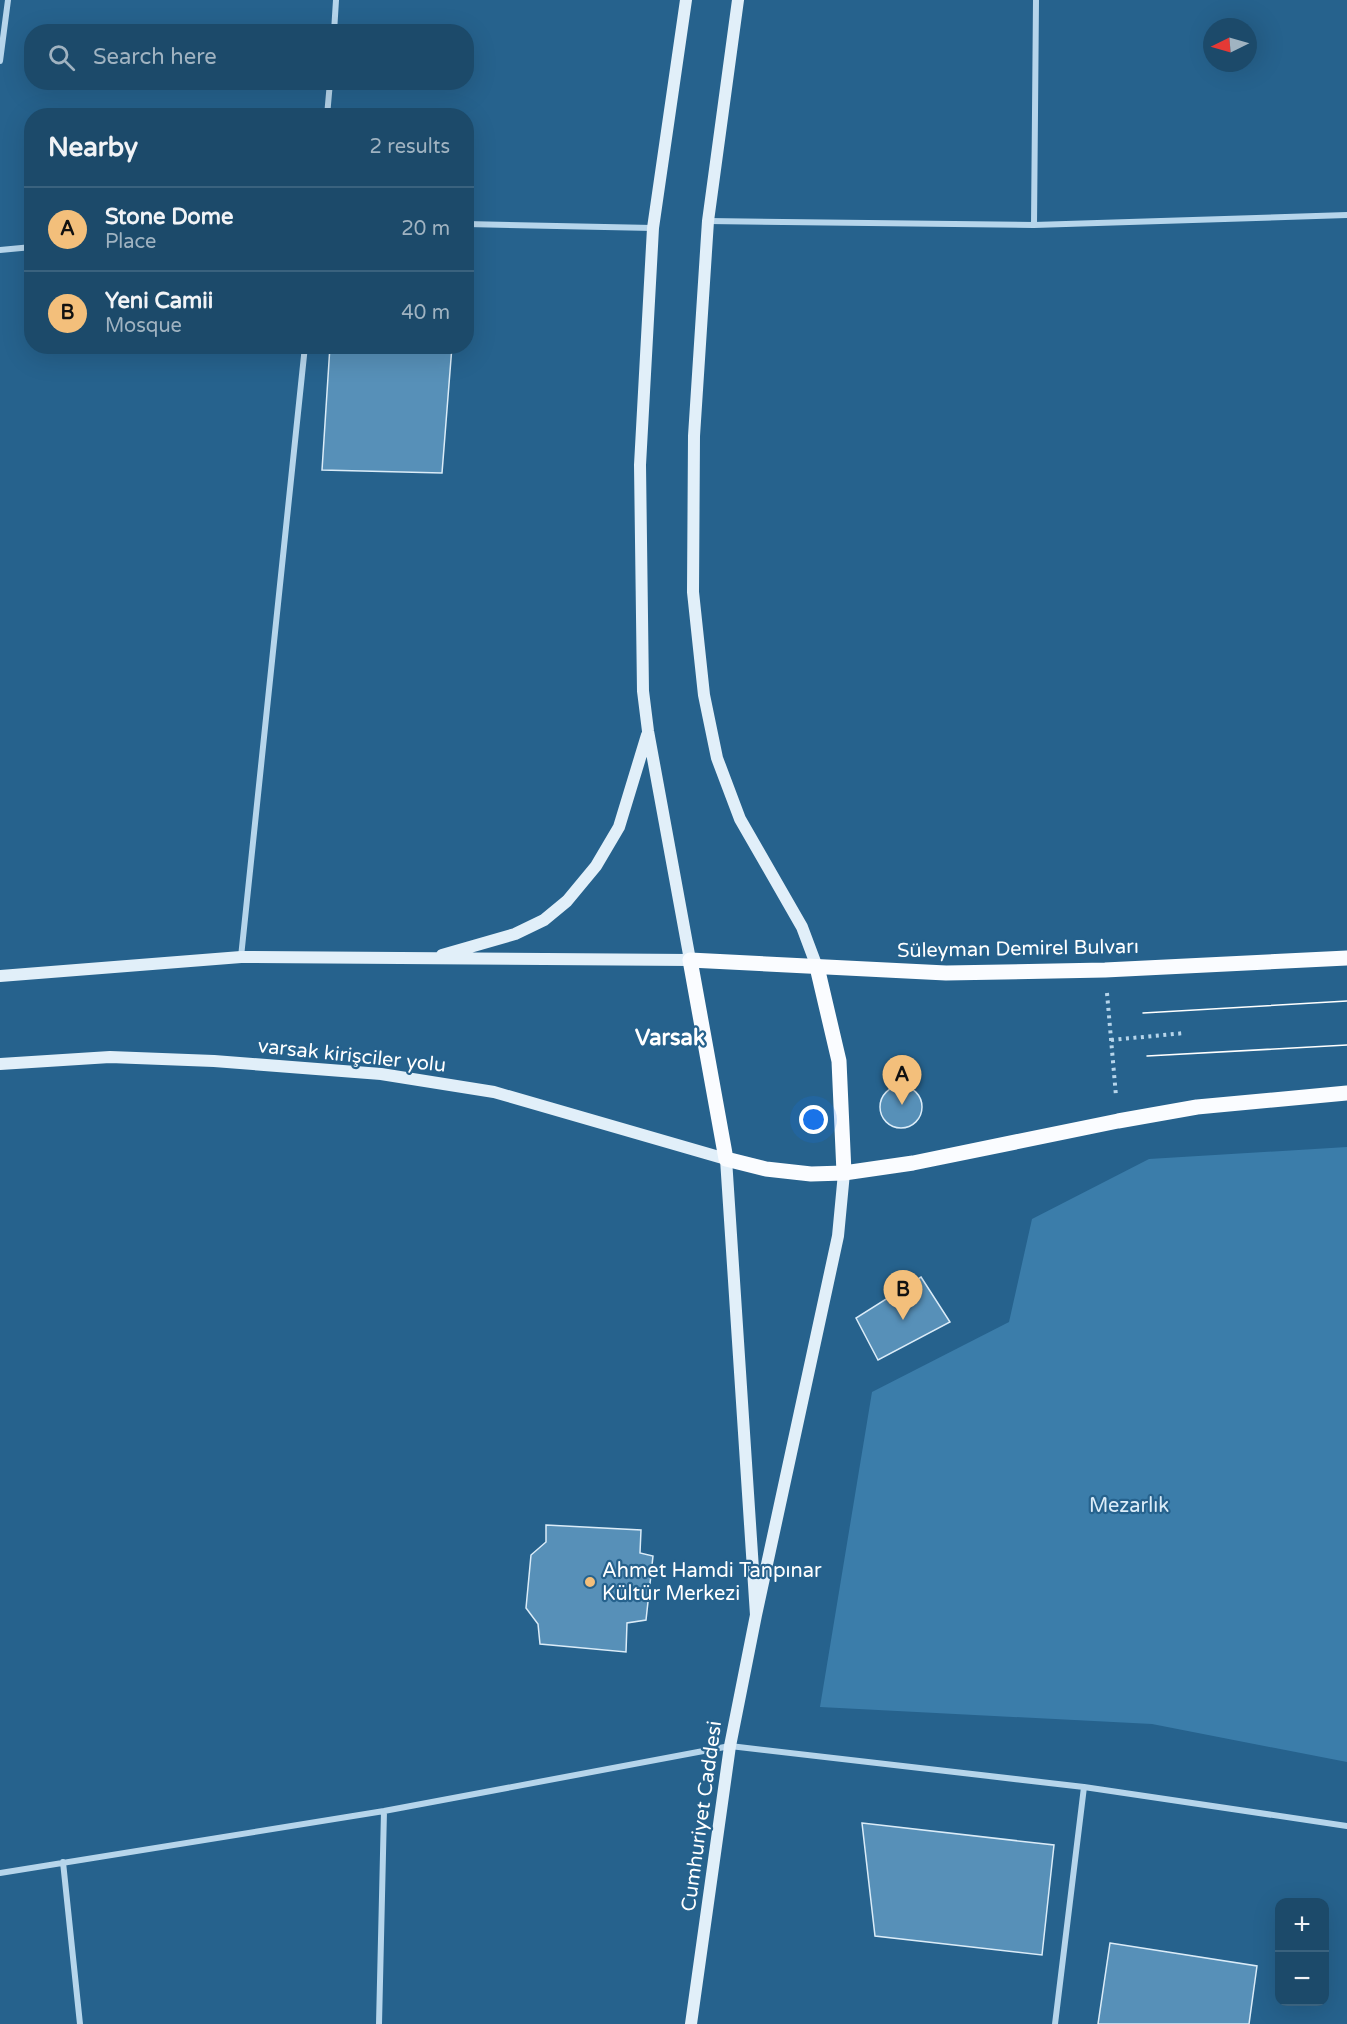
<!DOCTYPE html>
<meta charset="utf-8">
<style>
:root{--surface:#1c4a6a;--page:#255170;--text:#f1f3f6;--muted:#a0b3c1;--line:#3a627e;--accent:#f3bf7b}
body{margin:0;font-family:"Varela Round",sans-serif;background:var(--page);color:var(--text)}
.controls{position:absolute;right:18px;bottom:18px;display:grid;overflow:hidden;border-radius:12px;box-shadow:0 6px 24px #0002}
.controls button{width:54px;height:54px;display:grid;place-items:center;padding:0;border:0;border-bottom:2px solid var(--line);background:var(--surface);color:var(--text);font:30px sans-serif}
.compass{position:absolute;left:1203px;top:18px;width:54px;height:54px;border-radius:50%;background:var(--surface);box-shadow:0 6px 24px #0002;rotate:265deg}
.you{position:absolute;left:814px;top:1120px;width:21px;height:21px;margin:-15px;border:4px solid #fff;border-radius:50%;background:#1a73e8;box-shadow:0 0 0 9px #1a73e833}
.badge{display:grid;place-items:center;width:39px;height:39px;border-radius:50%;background:var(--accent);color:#111;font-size:20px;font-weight:700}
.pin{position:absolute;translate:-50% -50px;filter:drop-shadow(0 2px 3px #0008)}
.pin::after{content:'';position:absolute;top:32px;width:21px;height:18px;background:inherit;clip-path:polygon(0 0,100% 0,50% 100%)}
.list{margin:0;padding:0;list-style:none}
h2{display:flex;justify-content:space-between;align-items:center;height:78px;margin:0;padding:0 24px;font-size:26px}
h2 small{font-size:20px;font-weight:400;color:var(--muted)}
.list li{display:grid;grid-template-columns:39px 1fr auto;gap:18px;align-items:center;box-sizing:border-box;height:84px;padding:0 24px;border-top:2px solid var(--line)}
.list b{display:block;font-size:22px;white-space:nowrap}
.list p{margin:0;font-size:20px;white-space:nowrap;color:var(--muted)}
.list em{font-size:20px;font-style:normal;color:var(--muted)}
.icon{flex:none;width:33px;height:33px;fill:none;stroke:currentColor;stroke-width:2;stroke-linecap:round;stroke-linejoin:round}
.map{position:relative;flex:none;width:1347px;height:2024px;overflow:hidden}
.search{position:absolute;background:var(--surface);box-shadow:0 6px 24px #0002;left:24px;top:24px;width:450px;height:66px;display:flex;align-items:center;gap:15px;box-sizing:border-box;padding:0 21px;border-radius:24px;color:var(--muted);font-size:22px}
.panel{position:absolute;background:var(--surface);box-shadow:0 6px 24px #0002;left:24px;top:108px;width:450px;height:246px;border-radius:24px}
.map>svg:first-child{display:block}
.green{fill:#3b7daa}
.building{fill:#5790b8;stroke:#dbecf8;stroke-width:1.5}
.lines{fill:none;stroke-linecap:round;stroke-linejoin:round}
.path{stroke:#b6d5eb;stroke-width:4;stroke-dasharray:3 4.5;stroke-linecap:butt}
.street{stroke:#b6d5eb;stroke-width:6}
.secondary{stroke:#e1eff9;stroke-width:12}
.primary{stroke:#fafcff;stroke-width:15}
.tram{stroke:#fff;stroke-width:1.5}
.poi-dot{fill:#f3bf7b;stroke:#26628d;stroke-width:2}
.labels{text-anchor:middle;stroke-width:4.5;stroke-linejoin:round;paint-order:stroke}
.street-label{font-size:20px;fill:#fff;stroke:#26628d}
.park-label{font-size:20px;fill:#dbecf8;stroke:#26628d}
.poi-label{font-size:20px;fill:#fff;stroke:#26628d;text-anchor:start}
.quarter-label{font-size:22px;font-weight:bold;fill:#fff;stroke:#26628d}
</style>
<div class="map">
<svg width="1347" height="2024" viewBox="0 0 1347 2024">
<rect width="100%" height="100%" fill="#26628d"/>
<path class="green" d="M 1347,1147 L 1347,1762 L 1152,1724 L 820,1707 L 872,1392 L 1009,1322 L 1032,1219 L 1149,1159 Z"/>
<path class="building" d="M 330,346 L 452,346 L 442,473 L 322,470 Z
M880 1107a21 21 0 1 1 42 0a21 21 0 1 1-42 0Z
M 921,1277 L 950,1322 L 878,1360 L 856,1318 Z
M 546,1525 L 641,1530 L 640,1553 L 653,1556 L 646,1620 L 627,1623 L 626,1652 L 540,1644 L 538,1624 L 526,1608 L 531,1555 L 546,1542 Z
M 862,1823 L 1054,1845 L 1042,1955 L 875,1936 Z
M 1110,1943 L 1257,1966 L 1249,2024 L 1098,2024 Z"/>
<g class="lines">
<path class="path" d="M 1107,993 L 1116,1096
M 1111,1040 L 1185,1033"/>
<path class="street" d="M 334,32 L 336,0
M 0,61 L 8,0
M 327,116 L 330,82
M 708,221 L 1034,225 L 1347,215
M 466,224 L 653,228
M 1034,225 L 1036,0
M 0,250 L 32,247
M 241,957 L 305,346
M 63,1862 L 80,2024
M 0,1873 L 384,1811 L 730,1746 L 1084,1787 L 1347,1826
M 379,2024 L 384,1811
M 1055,2024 L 1084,1787"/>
<path class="secondary" d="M 738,0 L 708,221 L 694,436 L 693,592 L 704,695 L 717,758 L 740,819 L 802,927 L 817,967
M 442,955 L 515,934 L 544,920 L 567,901 L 596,866 L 619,827 L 647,735
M 0,976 L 241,957 L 690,960 L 648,731 L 643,691 L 640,465 L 653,228 L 686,0
M 0,1064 L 110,1057 L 214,1061 L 381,1074 L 494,1092 L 726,1159 L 756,1615
M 691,2024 L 730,1746 L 756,1615 L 838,1236 L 844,1173"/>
<path class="primary" d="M 1347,958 L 1105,970 L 946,973 L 690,960 L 726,1159 L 766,1169 L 811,1174 L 844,1173 L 913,1163 L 1118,1121 L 1197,1107 L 1347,1093
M 817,967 L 839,1061 L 844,1173"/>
<path class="tram" d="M 1143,1013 L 1347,1001
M 1147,1056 L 1347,1045"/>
</g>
<circle class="poi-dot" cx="590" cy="1582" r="6"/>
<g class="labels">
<g class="street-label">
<text transform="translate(1018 948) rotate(-1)" y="7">Süleyman Demirel Bulvarı</text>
<text transform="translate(352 1055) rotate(6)" y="7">varsak kirişciler yolu</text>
<text transform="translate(701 1816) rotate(-82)" y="7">Cumhuriyet Caddesi</text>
</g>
<g class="park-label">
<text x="1129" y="1512">Mezarlık</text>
</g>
<g class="poi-label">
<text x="602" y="1577">Ahmet Hamdi Tanpınar<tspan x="602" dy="23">Kültür Merkezi</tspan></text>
</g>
<g class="quarter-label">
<text x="670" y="1045">Varsak</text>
</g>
</g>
</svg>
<div class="controls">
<button>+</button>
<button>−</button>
</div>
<svg class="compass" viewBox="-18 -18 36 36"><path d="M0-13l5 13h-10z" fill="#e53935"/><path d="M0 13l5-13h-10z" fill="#a0b3c1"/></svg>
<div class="you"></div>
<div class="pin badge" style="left:902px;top:1105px">A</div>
<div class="pin badge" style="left:903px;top:1320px">B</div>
<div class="search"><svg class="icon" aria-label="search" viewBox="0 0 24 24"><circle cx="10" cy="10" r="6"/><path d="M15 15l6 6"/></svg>Search here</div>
<section class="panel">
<h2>Nearby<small>2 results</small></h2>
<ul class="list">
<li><span class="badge">A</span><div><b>Stone Dome</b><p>Place</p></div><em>20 m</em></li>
<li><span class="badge">B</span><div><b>Yeni Camii</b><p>Mosque</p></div><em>40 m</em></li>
</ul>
</section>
</div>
